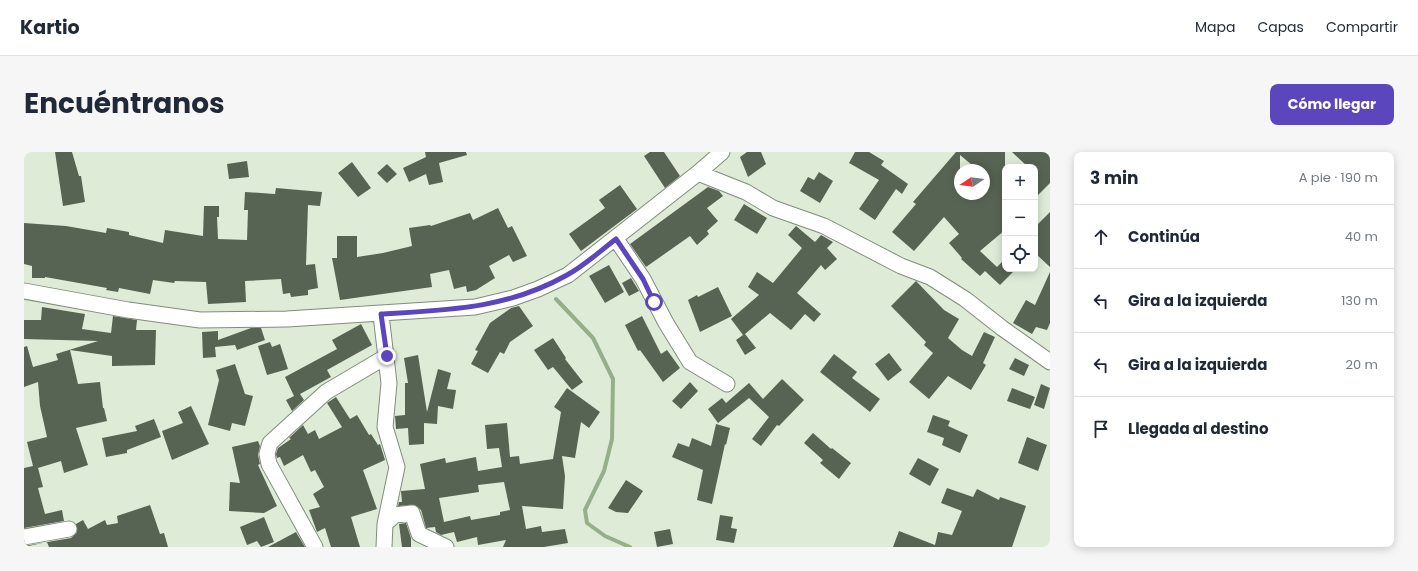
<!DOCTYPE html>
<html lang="es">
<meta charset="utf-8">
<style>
:root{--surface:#fff;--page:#f6f6f7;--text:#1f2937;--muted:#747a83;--line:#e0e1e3;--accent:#5b46be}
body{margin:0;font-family:Poppins,sans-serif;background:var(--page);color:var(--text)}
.controls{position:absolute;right:12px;top:12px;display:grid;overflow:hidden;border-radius:8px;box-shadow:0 2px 10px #0003}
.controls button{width:36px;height:36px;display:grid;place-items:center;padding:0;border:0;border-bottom:1px solid var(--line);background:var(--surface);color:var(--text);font:20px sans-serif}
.compass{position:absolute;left:930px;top:12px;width:36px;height:36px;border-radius:50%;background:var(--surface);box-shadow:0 2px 10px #0003;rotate:257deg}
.stop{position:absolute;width:12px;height:12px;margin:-9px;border:3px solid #5b46be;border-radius:50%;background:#fff}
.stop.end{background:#5b46be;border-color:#fff;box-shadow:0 1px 4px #0008}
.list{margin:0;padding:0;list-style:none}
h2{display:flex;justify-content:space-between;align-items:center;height:52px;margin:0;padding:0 16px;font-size:17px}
h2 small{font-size:13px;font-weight:400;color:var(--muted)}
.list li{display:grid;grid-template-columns:26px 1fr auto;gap:12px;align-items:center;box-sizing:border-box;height:64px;padding:0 16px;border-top:1px solid var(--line)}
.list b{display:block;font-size:15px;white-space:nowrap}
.list em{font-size:13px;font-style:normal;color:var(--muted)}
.icon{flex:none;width:22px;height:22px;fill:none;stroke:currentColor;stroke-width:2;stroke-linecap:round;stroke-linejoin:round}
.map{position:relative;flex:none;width:1026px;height:395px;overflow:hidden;border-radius:8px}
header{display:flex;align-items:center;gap:24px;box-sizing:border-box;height:56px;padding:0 20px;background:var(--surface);border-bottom:1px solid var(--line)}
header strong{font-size:19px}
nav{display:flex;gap:22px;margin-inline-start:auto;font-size:14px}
.intro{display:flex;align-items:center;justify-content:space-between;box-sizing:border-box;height:96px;padding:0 24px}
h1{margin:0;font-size:28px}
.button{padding:10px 18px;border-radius:8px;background:var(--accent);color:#fff;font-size:14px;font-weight:700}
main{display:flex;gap:24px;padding:0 24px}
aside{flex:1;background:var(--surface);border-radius:8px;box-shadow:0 2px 10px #0003}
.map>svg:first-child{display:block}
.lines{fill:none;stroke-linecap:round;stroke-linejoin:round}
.stream{stroke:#95b088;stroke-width:4}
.building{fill:#586453;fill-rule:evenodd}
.minor-casing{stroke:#818d7b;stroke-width:17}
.minor{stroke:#fff;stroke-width:15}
.route{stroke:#5b46be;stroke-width:5}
</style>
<header>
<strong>Kartio</strong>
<nav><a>Mapa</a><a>Capas</a><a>Compartir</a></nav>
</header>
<div class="intro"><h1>Encuéntranos</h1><a class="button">Cómo llegar</a></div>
<main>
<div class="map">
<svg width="1026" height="395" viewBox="0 0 1026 395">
<rect width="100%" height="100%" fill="#ddebd7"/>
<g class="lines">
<path class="stream" d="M 532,147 L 569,186 L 589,227 L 588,287 L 580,319 L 561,358 L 563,371 L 581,384 L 606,395"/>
</g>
<path class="building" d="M 31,0 L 48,0 L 55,24 L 57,24 L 61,50 L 39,54 Z
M 401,0 L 442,0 L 443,3 L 415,11 L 419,30 L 405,33 L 402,22 L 385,30 L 379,16 L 402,5 Z
M 626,0 L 640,0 L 656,24 L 641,36 L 620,4 Z
M 723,0 L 737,0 L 742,12 L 724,25 L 716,5 Z
M 831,0 L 845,0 L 860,9 L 857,13 L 884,32 L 878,42 L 872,37 L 851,68 L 835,57 L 855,28 L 825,11 Z
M 932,0 L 981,0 L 981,78 L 956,99 L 973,115 L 981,107 L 981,117 L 992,117 L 976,133 L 961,119 L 956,124 L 937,107 L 938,106 L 925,91 L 935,82 L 920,65 L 890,99 L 868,80 L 892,52 L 889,50 ZM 936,3 L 954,18 L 960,18 L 960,42 L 936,42 Z
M 988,0 L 1026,0 L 1026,31 L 1011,46 L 1011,15 L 1004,15 Z
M 223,9 L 225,25 L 205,27 L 203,12 Z
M 328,10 L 347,36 L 334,45 L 314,21 Z
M 363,12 L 373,22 L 363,31 L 353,21 Z
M 795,20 L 809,29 L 796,51 L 776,39 L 784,25 L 790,28 Z
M 596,33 L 613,57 L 557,99 L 545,82 L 581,56 L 575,48 Z
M 684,35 L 695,39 L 699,44 L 683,56 L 694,69 L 683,79 L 685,82 L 673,93 L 666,84 L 622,115 L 606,92 Z
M 252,36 L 298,40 L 296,54 L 284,53 L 282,113 L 291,112 L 294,136 L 284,138 L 284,143 L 267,145 L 266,141 L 259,142 L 257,127 L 221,129 L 222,150 L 184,152 L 182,130 L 151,129 L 150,131 L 129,128 L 126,142 L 95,136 L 94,140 L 82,138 L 83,136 L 21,125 L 21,126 L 8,126 L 8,114 L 0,112 L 0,71 L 42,74 L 82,81 L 83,76 L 105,80 L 105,83 L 139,91 L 141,78 L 179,84 L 180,54 L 195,54 L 195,65 L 193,65 L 194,87 L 223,88 L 224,58 L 220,58 L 221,40 L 251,42 Z
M 720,52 L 743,66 L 733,82 L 710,68 Z
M 474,56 L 484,76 L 488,74 L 503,104 L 489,110 L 485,103 L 465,114 L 471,126 L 452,138 L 443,140 L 442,134 L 430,137 L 425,118 L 406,122 L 408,135 L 316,148 L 308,106 L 313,106 L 313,84 L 333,84 L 333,105 L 359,101 L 388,94 L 385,76 L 406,73 L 407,74 L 446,61 L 449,68 Z
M 1026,60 L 1026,115 L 1011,101 L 1011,75 Z
M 772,74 L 791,90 L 797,83 L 809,90 L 803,96 L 813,107 L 801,118 L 797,113 L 773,141 L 797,162 L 790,170 L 781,162 L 767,178 L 746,161 L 721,182 L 732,196 L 721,203 L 712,188 L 719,183 L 707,167 L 735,143 L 724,135 L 733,120 L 749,131 L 778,96 L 764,83 Z
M 585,113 L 600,140 L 581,151 L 565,124 Z
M 1026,120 L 1026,171 L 1023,178 L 1012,175 L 1008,182 L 989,171 L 1002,148 L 1011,153 Z
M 607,126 L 615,139 L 605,144 L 598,131 Z
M 892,129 L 920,158 L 935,167 L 924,186 L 938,198 L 948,204 L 960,180 L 971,185 L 959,211 L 962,213 L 947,238 L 924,224 L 905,247 L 885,230 L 909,201 L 900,193 L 902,190 L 867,154 Z
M 694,135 L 708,164 L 676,180 L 664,148 L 673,143 L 674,145 Z
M 495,154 L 509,174 L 486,190 L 480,202 L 476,200 L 464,221 L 447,212 L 454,199 L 451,198 L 466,171 L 487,156 Z
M 18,155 L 61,162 L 58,177 L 87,181 L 89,164 L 113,168 L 112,178 L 132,178 L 131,213 L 88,214 L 88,204 L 46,198 L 54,232 L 76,230 L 79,256 L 80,256 L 83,269 L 52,276 L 64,313 L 40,321 L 37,309 L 14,316 L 19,335 L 14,336 L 21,362 L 38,358 L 40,369 L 0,376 L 0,316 L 9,314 L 3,290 L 23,285 L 16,254 L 14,230 L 0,235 L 0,195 L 3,194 L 9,215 L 34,208 L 32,202 L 74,189 L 0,187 L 0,168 L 17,168 Z
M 618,164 L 637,202 L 643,198 L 656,216 L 639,230 L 616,198 L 614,199 L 601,173 Z
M 337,172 L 348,193 L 303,218 L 307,225 L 276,242 L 280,248 L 268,259 L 262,248 L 270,244 L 261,225 L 313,197 L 308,188 Z
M 227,176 L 237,176 L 241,188 L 213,198 L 211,193 L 191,195 L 192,205 L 179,206 L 178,180 L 194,179 L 194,188 Z
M 529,186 L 542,206 L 541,207 L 559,230 L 548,238 L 529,215 L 524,218 L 510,198 Z
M 246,190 L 248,195 L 256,192 L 264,217 L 243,223 L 234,194 Z
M 865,201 L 878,218 L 864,229 L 851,212 Z
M 810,202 L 833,220 L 828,226 L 856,247 L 846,260 L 796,220 Z
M 394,203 L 403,260 L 414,217 L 427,221 L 423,237 L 432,238 L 429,257 L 414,254 L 413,272 L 400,271 L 400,292 L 385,293 L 384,276 L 372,277 L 371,264 L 381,263 L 381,231 L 384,231 L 380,206 Z
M 991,206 L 1005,213 L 1000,224 L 985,217 Z
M 211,212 L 221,242 L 229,244 L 221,274 L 208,271 L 206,279 L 184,273 L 195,228 L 192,218 Z
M 758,227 L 780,248 L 755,274 L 753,273 L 737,294 L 728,287 L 745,265 L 725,246 L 694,271 L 684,257 L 698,246 L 702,251 L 725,231 L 739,247 Z
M 666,230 L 674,239 L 657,257 L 648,249 Z
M 1017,232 L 1026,236 L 1020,257 L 1010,253 Z
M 543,236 L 576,260 L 565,276 L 557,270 L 551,306 L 538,304 L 541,324 L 539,357 L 498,354 L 502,377 L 517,374 L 518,380 L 541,377 L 544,391 L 520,395 L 479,395 L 482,388 L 454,393 L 453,385 L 433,390 L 430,380 L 417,383 L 412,380 L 411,375 L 402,376 L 397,358 L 391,353 L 374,354 L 375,350 L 378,350 L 377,339 L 401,337 L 396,312 L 421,306 L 422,311 L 452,305 L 454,319 L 478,315 L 475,296 L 463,297 L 461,273 L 483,271 L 486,305 L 495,304 L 496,312 L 529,307 L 537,260 L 530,255 ZM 480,330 L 486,358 L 476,360 L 476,363 L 447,368 L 446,364 L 420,370 L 415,346 L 455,340 L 454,333 Z
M 988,236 L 1011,245 L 1006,257 L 983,249 Z
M 312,245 L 326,267 L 333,263 L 345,283 L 347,282 L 354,293 L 356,292 L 361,308 L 339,318 L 353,357 L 327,365 L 336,395 L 307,395 L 301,376 L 293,380 L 285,358 L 296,355 L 289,342 L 300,335 L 291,318 L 287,320 L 279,303 L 260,314 L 256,305 L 253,306 L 252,302 L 254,296 L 267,287 L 265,286 L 279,273 L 284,282 L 291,278 L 295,287 L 318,275 L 303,251 Z
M 167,254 L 185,292 L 148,308 L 138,279 L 159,271 L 154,260 Z
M 909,263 L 926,269 L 924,274 L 944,283 L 936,301 L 918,293 L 920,286 L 903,280 Z
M 130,267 L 137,285 L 103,298 L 103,301 L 82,305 L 78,286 L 113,279 L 111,274 Z
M 692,272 L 706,276 L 702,293 L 701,292 L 688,352 L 673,348 L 679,318 L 648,305 L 654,291 L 665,295 L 668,286 L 687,294 Z
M 789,281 L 807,297 L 808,296 L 827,311 L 815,327 L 796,311 L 799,308 L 780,291 Z
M 1003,285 L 1023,293 L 1014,319 L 994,311 Z
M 234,289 L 236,294 L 234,303 L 236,312 L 234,313 L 253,354 L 240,361 L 205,359 L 206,330 L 216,331 L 208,295 Z
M 894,306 L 915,317 L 906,334 L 885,322 Z
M 602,328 L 619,339 L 604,361 L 592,360 L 584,356 Z
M 923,336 L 949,345 L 953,337 L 975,348 L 976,345 L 1002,354 L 988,395 L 869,395 L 875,379 L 911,393 L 914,380 L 928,383 L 938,359 L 917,351 Z
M 126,353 L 136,382 L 140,381 L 144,395 L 25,395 L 23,390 L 0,395 L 0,394 L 47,386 L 53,380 L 52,372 L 59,368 L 64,377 L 81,368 L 83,373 L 94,371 L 93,364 Z
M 696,363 L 709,365 L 707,376 L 713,377 L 710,391 L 692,388 Z
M 240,365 L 250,390 L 237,395 L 233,389 L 223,393 L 216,375 Z
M 382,371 L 387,386 L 387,395 L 378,395 L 375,372 Z
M 646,377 L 649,392 L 633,395 L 630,380 Z
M 272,380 L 281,395 L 244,395 Z"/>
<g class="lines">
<g class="minor-casing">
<path id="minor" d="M 674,21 L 722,40 L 749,56 L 800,74 L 877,114 L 906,125 L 941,147 L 978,176 L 1026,210
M 592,87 L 619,127 L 642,171 L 666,210 L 703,232
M 0,139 L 104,158 L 176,168 L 263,167 L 451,155 L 489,146 L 514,137 L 544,123 L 674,21 L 698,0
M 357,163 L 365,231 L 361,275 L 373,315 L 361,372 L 360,395
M 361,372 L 371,363 L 388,361 L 395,382 L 422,395
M 0,385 L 45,377
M 291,395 L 245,312 L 243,302 L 246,291 L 302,240 L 363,204"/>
</g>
<use href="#minor" class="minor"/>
</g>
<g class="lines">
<path class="route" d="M 363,204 L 357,162 C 424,158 483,157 543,123 C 560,114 576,99 592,87 L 619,127 L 630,150"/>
</g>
</svg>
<div class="controls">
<button>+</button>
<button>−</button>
<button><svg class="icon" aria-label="locate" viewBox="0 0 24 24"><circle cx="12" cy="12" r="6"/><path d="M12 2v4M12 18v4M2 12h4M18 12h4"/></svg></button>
</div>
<svg class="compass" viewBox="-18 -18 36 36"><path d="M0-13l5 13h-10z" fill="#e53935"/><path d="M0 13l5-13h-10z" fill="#747a83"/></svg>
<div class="stop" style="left:630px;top:150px"></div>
<div class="stop end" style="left:363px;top:204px"></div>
</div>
<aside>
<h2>3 min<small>A pie · 190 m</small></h2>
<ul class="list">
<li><svg class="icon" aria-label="ahead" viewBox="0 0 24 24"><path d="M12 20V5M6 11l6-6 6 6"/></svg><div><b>Continúa</b></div><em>40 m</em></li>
<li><svg class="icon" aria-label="left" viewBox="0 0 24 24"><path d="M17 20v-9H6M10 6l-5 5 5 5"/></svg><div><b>Gira a la izquierda</b></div><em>130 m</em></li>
<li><svg class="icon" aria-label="left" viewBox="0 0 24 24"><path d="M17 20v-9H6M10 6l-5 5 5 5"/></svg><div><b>Gira a la izquierda</b></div><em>20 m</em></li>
<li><svg class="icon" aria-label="arrive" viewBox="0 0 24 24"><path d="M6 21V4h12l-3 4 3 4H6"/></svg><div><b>Llegada al destino</b></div></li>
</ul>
</aside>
</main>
